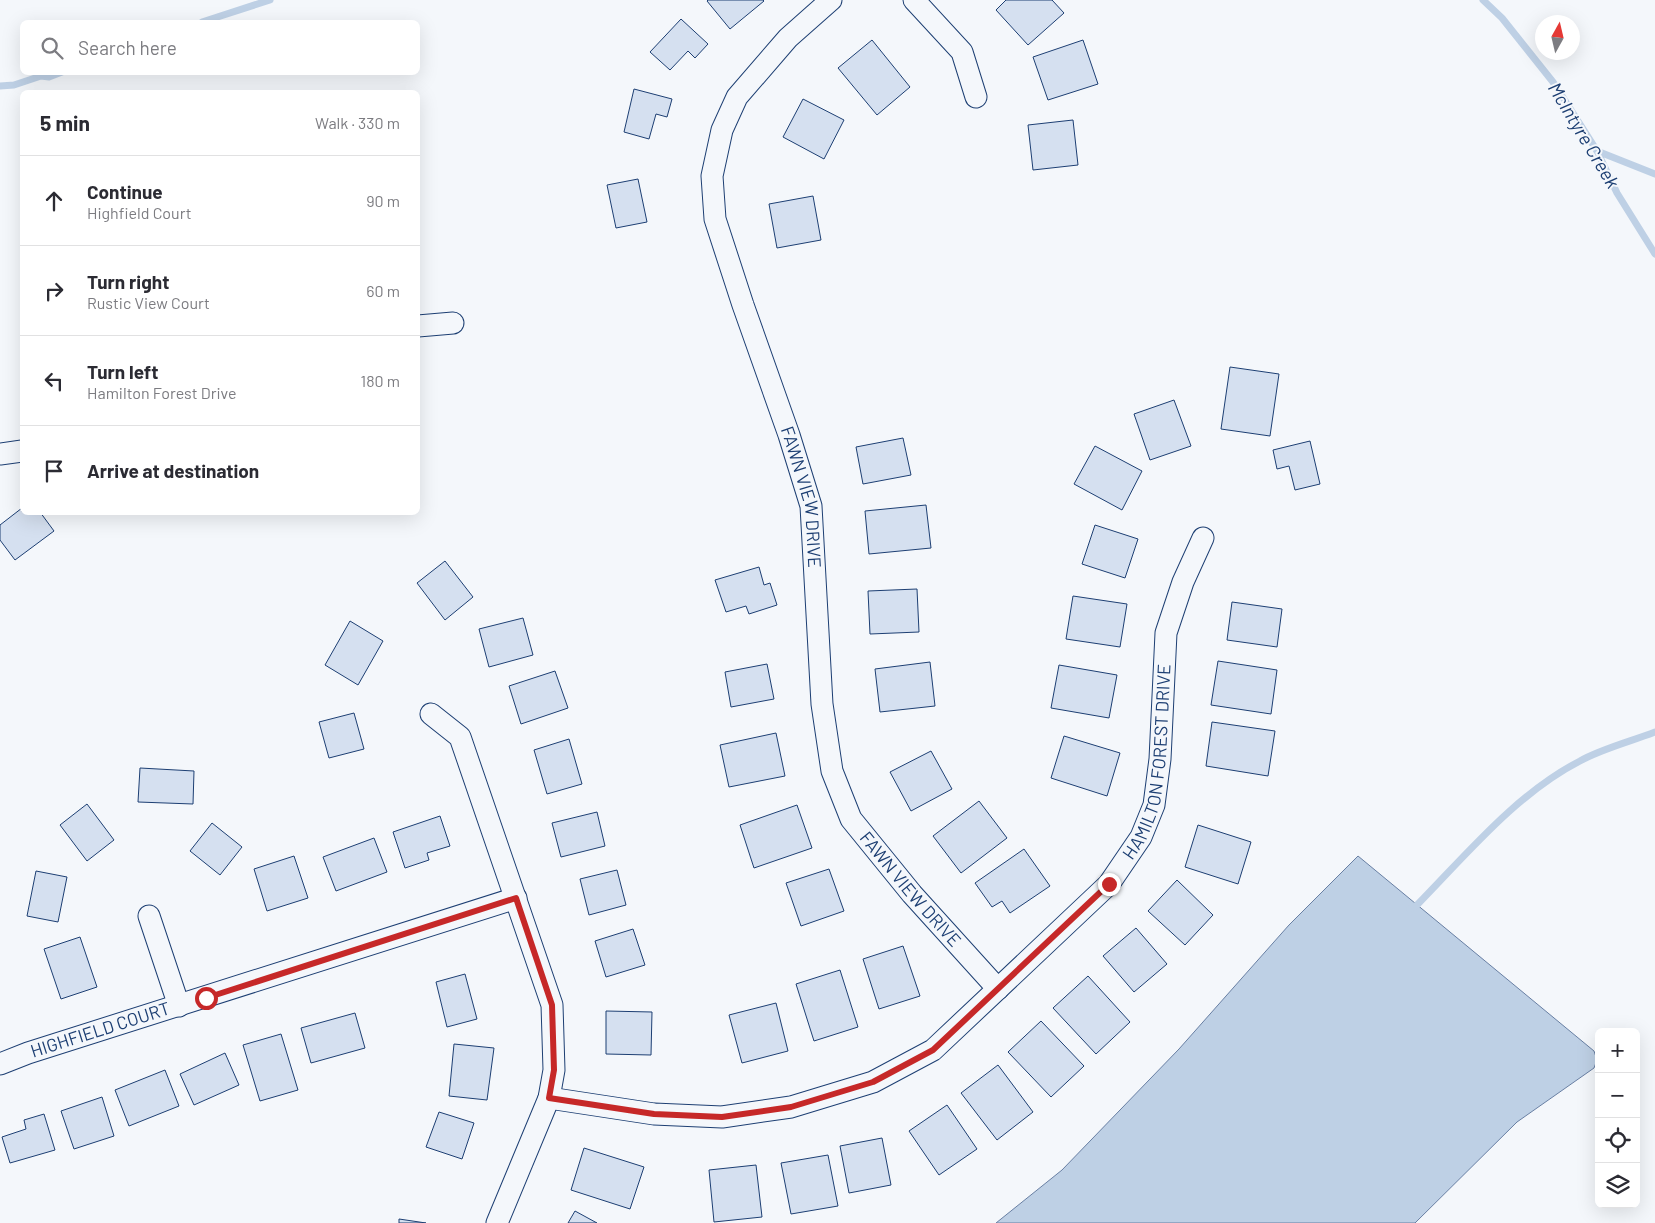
<!DOCTYPE html>
<meta charset="utf-8">
<style>
:root{--surface:#fff;--page:#f7f7f7;--text:#2b2b33;--muted:#7c7c81;--line:#e1e1e2}
body{margin:0;font-family:Barlow,sans-serif;background:var(--page);color:var(--text)}
.controls{position:absolute;right:15px;bottom:15px;display:grid;overflow:hidden;border-radius:8px;box-shadow:0 5px 20px #0002}
.controls button{width:45px;height:45px;display:grid;place-items:center;padding:0;border:0;border-bottom:1px solid var(--line);background:var(--surface);color:var(--text);font:25px sans-serif}
.compass{position:absolute;left:1535px;top:15px;width:45px;height:45px;border-radius:50%;background:var(--surface);box-shadow:0 5px 20px #0002;rotate:8deg}
.stop{position:absolute;width:15px;height:15px;margin:-11px;border:4px solid #c62828;border-radius:50%;background:#fff}
.stop.end{background:#c62828;border-color:#fff;box-shadow:0 1px 5px #0008}
.list{margin:0;padding:0;list-style:none}
h2{display:flex;justify-content:space-between;align-items:center;height:65px;margin:0;padding:0 20px;font-size:21px}
h2 small{font-size:16px;font-weight:400;color:var(--muted)}
.list li{display:grid;grid-template-columns:32px 1fr auto;gap:15px;align-items:center;box-sizing:border-box;height:90px;padding:0 20px;border-top:1px solid var(--line)}
.list b{display:block;font-size:19px;white-space:nowrap}
.list p{margin:0;font-size:16px;white-space:nowrap;color:var(--muted)}
.list em{font-size:16px;font-style:normal;color:var(--muted)}
.icon{flex:none;width:28px;height:28px;fill:none;stroke:currentColor;stroke-width:2;stroke-linecap:round;stroke-linejoin:round}
.map{position:relative;flex:none;width:1655px;height:1223px;overflow:hidden}
.search{position:absolute;background:var(--surface);box-shadow:0 5px 20px #0002;left:20px;top:20px;width:400px;height:55px;display:flex;align-items:center;gap:12px;box-sizing:border-box;padding:0 18px;border-radius:8px;color:var(--muted);font-size:19px}
.panel{position:absolute;background:var(--surface);box-shadow:0 5px 20px #0002;left:20px;top:90px;width:400px;height:425px;border-radius:8px}
.map>svg:first-child{display:block}
.water{fill:#bed0e5;stroke:#687fa3}
.lines{fill:none;stroke-linecap:round;stroke-linejoin:round}
.stream{stroke:#bed0e5;stroke-width:7}
.building{fill:#d5e0f0;stroke:#1d3f73}
.street-casing{stroke:#1d3f73;stroke-width:23}
.street{stroke:#f4f7fb;stroke-width:21}
.route{stroke:#c62828;stroke-width:6}
.labels{text-anchor:middle;stroke-width:4;stroke-linejoin:round;paint-order:stroke}
.street-label{font-size:18px;fill:#1d3f73;stroke:#f4f7fb}
.water-label{font-size:19px;font-style:italic;fill:#1d3f73;stroke:#f4f7fb}
</style>
<div class="map">
<svg width="1655" height="1223" viewBox="0 0 1655 1223">
<rect width="100%" height="100%" fill="#f4f7fb"/>
<path class="water" d="M 1358,856 L 1594,1051 L 1597,1060 L 1594,1068 L 1517,1122 L 1415,1223 L 996,1223 L 1062,1170 L 1179,1049 L 1289,925 Z"/>
<g class="lines">
<path class="stream" d="M 1483,0 L 1502,18 L 1553,82 L 1597,151 L 1617,193 L 1655,254
M 202,22 L 270,0
M 0,86 L 14,85 L 41,76 L 49,77 L 62,72
M 1597,151 L 1655,174
M 1410,909 L 1417,905 C 1467,854 1516,794 1580,761 C 1601,749 1632,741 1655,732"/>
</g>
<path class="building" d="M 708,0 L 763,0 L 764,1 L 730,29 L 707,1 Z
M 1006,0 L 1052,0 L 1064,13 L 1028,45 L 996,10 Z
M 681,19 L 708,44 L 695,58 L 688,51 L 670,70 L 650,52 Z
M 872,40 L 910,87 L 877,115 L 838,68 Z
M 1083,40 L 1098,84 L 1048,100 L 1033,57 Z
M 634,89 L 672,99 L 667,117 L 656,114 L 649,139 L 624,132 Z
M 803,99 L 844,120 L 824,159 L 783,137 Z
M 1073,120 L 1078,165 L 1033,170 L 1028,125 Z
M 638,179 L 647,222 L 616,228 L 607,185 Z
M 813,196 L 821,240 L 777,248 L 769,204 Z
M 1230,367 L 1279,374 L 1270,436 L 1221,429 Z
M 1174,400 L 1191,446 L 1150,460 L 1134,414 Z
M 903,438 L 911,475 L 863,484 L 856,447 Z
M 1310,441 L 1320,484 L 1295,490 L 1289,466 L 1277,469 L 1273,450 Z
M 1095,446 L 1142,471 L 1122,510 L 1074,484 Z
M 926,505 L 931,548 L 869,554 L 865,511 Z
M 22,508 L 22,512 L 40,512 L 54,531 L 15,560 L 0,540 L 0,525 Z
M 1095,525 L 1138,539 L 1125,578 L 1082,564 Z
M 445,561 L 473,597 L 445,620 L 417,583 Z
M 759,567 L 764,585 L 770,583 L 777,605 L 749,614 L 746,606 L 726,612 L 715,580 Z
M 917,589 L 919,632 L 870,634 L 868,591 Z
M 1073,596 L 1127,604 L 1120,647 L 1066,639 Z
M 1232,602 L 1282,609 L 1277,647 L 1227,640 Z
M 523,618 L 533,655 L 489,667 L 479,629 Z
M 350,621 L 383,641 L 358,685 L 325,665 Z
M 1218,661 L 1277,670 L 1271,714 L 1211,705 Z
M 930,662 L 935,706 L 880,712 L 875,669 Z
M 767,664 L 774,699 L 731,707 L 725,672 Z
M 1059,665 L 1117,675 L 1109,718 L 1051,708 Z
M 555,671 L 568,708 L 521,724 L 509,686 Z
M 354,713 L 364,749 L 329,758 L 319,722 Z
M 1212,722 L 1275,731 L 1268,776 L 1206,766 Z
M 776,733 L 785,776 L 729,787 L 720,745 Z
M 1064,736 L 1120,753 L 1107,796 L 1051,778 Z
M 569,739 L 582,784 L 547,794 L 534,750 Z
M 931,751 L 952,789 L 911,811 L 890,772 Z
M 140,768 L 194,771 L 193,804 L 138,802 Z
M 979,801 L 1007,838 L 961,873 L 933,836 Z
M 87,804 L 114,840 L 87,861 L 60,825 Z
M 797,805 L 812,848 L 754,868 L 740,825 Z
M 597,812 L 605,846 L 561,857 L 552,823 Z
M 440,816 L 450,846 L 427,853 L 429,860 L 405,868 L 393,832 Z
M 212,823 L 242,847 L 220,875 L 190,851 Z
M 1198,825 L 1251,842 L 1238,884 L 1185,867 Z
M 374,838 L 387,872 L 336,891 L 323,857 Z
M 1024,849 L 1050,886 L 1010,913 L 1002,901 L 992,907 L 975,883 Z
M 294,856 L 308,898 L 267,911 L 254,869 Z
M 829,869 L 844,911 L 801,926 L 786,883 Z
M 617,870 L 626,905 L 589,915 L 580,879 Z
M 36,871 L 67,877 L 58,922 L 27,916 Z
M 1177,880 L 1213,915 L 1185,945 L 1148,911 Z
M 1136,928 L 1167,964 L 1134,992 L 1103,956 Z
M 633,929 L 645,965 L 606,977 L 595,941 Z
M 80,937 L 97,987 L 61,999 L 44,949 Z
M 903,946 L 920,996 L 879,1009 L 863,959 Z
M 840,970 L 858,1027 L 814,1041 L 796,984 Z
M 465,974 L 477,1019 L 447,1027 L 436,982 Z
M 1088,976 L 1130,1022 L 1096,1054 L 1053,1008 Z
M 776,1003 L 788,1051 L 742,1063 L 729,1015 Z
M 606,1011 L 652,1012 L 651,1055 L 606,1054 Z
M 355,1013 L 365,1048 L 311,1063 L 301,1028 Z
M 1041,1021 L 1084,1066 L 1051,1097 L 1008,1052 Z
M 281,1034 L 298,1090 L 260,1101 L 243,1045 Z
M 454,1044 L 494,1048 L 487,1100 L 449,1096 Z
M 225,1053 L 239,1085 L 194,1105 L 180,1074 Z
M 998,1065 L 1033,1112 L 997,1140 L 961,1093 Z
M 165,1070 L 179,1106 L 129,1126 L 115,1090 Z
M 102,1097 L 114,1136 L 74,1149 L 61,1111 Z
M 947,1105 L 977,1149 L 939,1175 L 909,1131 Z
M 439,1112 L 474,1123 L 462,1159 L 426,1147 Z
M 44,1114 L 55,1150 L 10,1163 L 2,1137 L 26,1129 L 24,1120 Z
M 882,1138 L 891,1185 L 849,1193 L 840,1146 Z
M 584,1148 L 644,1167 L 630,1209 L 571,1190 Z
M 828,1155 L 838,1206 L 791,1214 L 781,1163 Z
M 756,1165 L 762,1217 L 714,1222 L 709,1170 Z
M 575,1211 L 597,1223 L 568,1223 Z
M 399,1219 L 426,1223 L 399,1223 Z"/>
<g class="lines">
<g class="street-casing">
<g id="street">
<path id="s1" d="M 831,0 L 788,38 L 737,97 L 722,130 L 712,176 L 715,219 L 743,305 L 789,435 L 811,506 L 822,704 L 832,771 L 851,819 L 912,894 L 998,989"/>
<path d="M 914,0 L 962,52 L 976,97"/>
<path d="M 418,326 L 453,323"/>
<path d="M 0,454 L 22,451"/>
<path d="M 431,714 L 460,737 L 552,1005 L 554,1070 L 549,1098 L 497,1223"/>
<path d="M 149,916 L 179,1006"/>
<path id="s2" d="M 0,1064 L 28,1053 L 516,898"/>
<path id="s3" d="M 549,1098 L 654,1114 L 722,1117 L 791,1107 L 873,1082 L 933,1050 L 1109,884 L 1141,837 L 1154,805 L 1160,759 L 1166,633 L 1183,582 L 1203,538"/>
</g>
</g>
<use href="#street" class="street"/>
</g>
<g class="lines">
<path class="route" d="M 206,998 L 516,898 L 552,1005 L 554,1070 L 549,1098 L 654,1114 L 722,1117 L 791,1107 L 873,1082 L 933,1050 L 1109,884"/>
</g>
<g class="labels">
<g class="street-label">
<text dy="6" stroke="none"><textPath href="#s1" startOffset="554">FAWN VIEW DRIVE</textPath></text>
<text dy="6" stroke="none"><textPath href="#s3" startOffset="772">HAMILTON FOREST DRIVE</textPath></text>
<text dy="6" stroke="none"><textPath href="#s1" startOffset="974">FAWN VIEW DRIVE</textPath></text>
<text dy="6" stroke="none"><textPath href="#s2" startOffset="106">HIGHFIELD COURT</textPath></text>
</g>
<g class="water-label">
<text transform="translate(1584 135) rotate(59)" y="7">McIntyre Creek</text>
</g>
</g>
</svg>
<div class="controls">
<button>+</button>
<button>−</button>
<button><svg class="icon" aria-label="locate" viewBox="0 0 24 24"><circle cx="12" cy="12" r="6"/><path d="M12 2v4M12 18v4M2 12h4M18 12h4"/></svg></button>
<button><svg class="icon" aria-label="layers" viewBox="0 0 24 24"><path d="M12 4l9 5-9 5-9-5zM3 14l9 5 9-5"/></svg></button>
</div>
<svg class="compass" viewBox="-18 -18 36 36"><path d="M0-13l5 13h-10z" fill="#e53935"/><path d="M0 13l5-13h-10z" fill="#7c7c81"/></svg>
<div class="stop" style="left:206px;top:998px"></div>
<div class="stop end" style="left:1109px;top:884px"></div>
<div class="search"><svg class="icon" aria-label="search" viewBox="0 0 24 24"><circle cx="10" cy="10" r="6"/><path d="M15 15l6 6"/></svg>Search here</div>
<section class="panel">
<h2>5 min<small>Walk · 330 m</small></h2>
<ul class="list">
<li><svg class="icon" aria-label="ahead" viewBox="0 0 24 24"><path d="M12 20V5M6 11l6-6 6 6"/></svg><div><b>Continue</b><p>Highfield Court</p></div><em>90 m</em></li>
<li><svg class="icon" aria-label="right" viewBox="0 0 24 24"><path d="M7 20v-9h11M14 6l5 5-5 5"/></svg><div><b>Turn right</b><p>Rustic View Court</p></div><em>60 m</em></li>
<li><svg class="icon" aria-label="left" viewBox="0 0 24 24"><path d="M17 20v-9H6M10 6l-5 5 5 5"/></svg><div><b>Turn left</b><p>Hamilton Forest Drive</p></div><em>180 m</em></li>
<li><svg class="icon" aria-label="arrive" viewBox="0 0 24 24"><path d="M6 21V4h12l-3 4 3 4H6"/></svg><div><b>Arrive at destination</b></div></li>
</ul>
</section>
</div>
